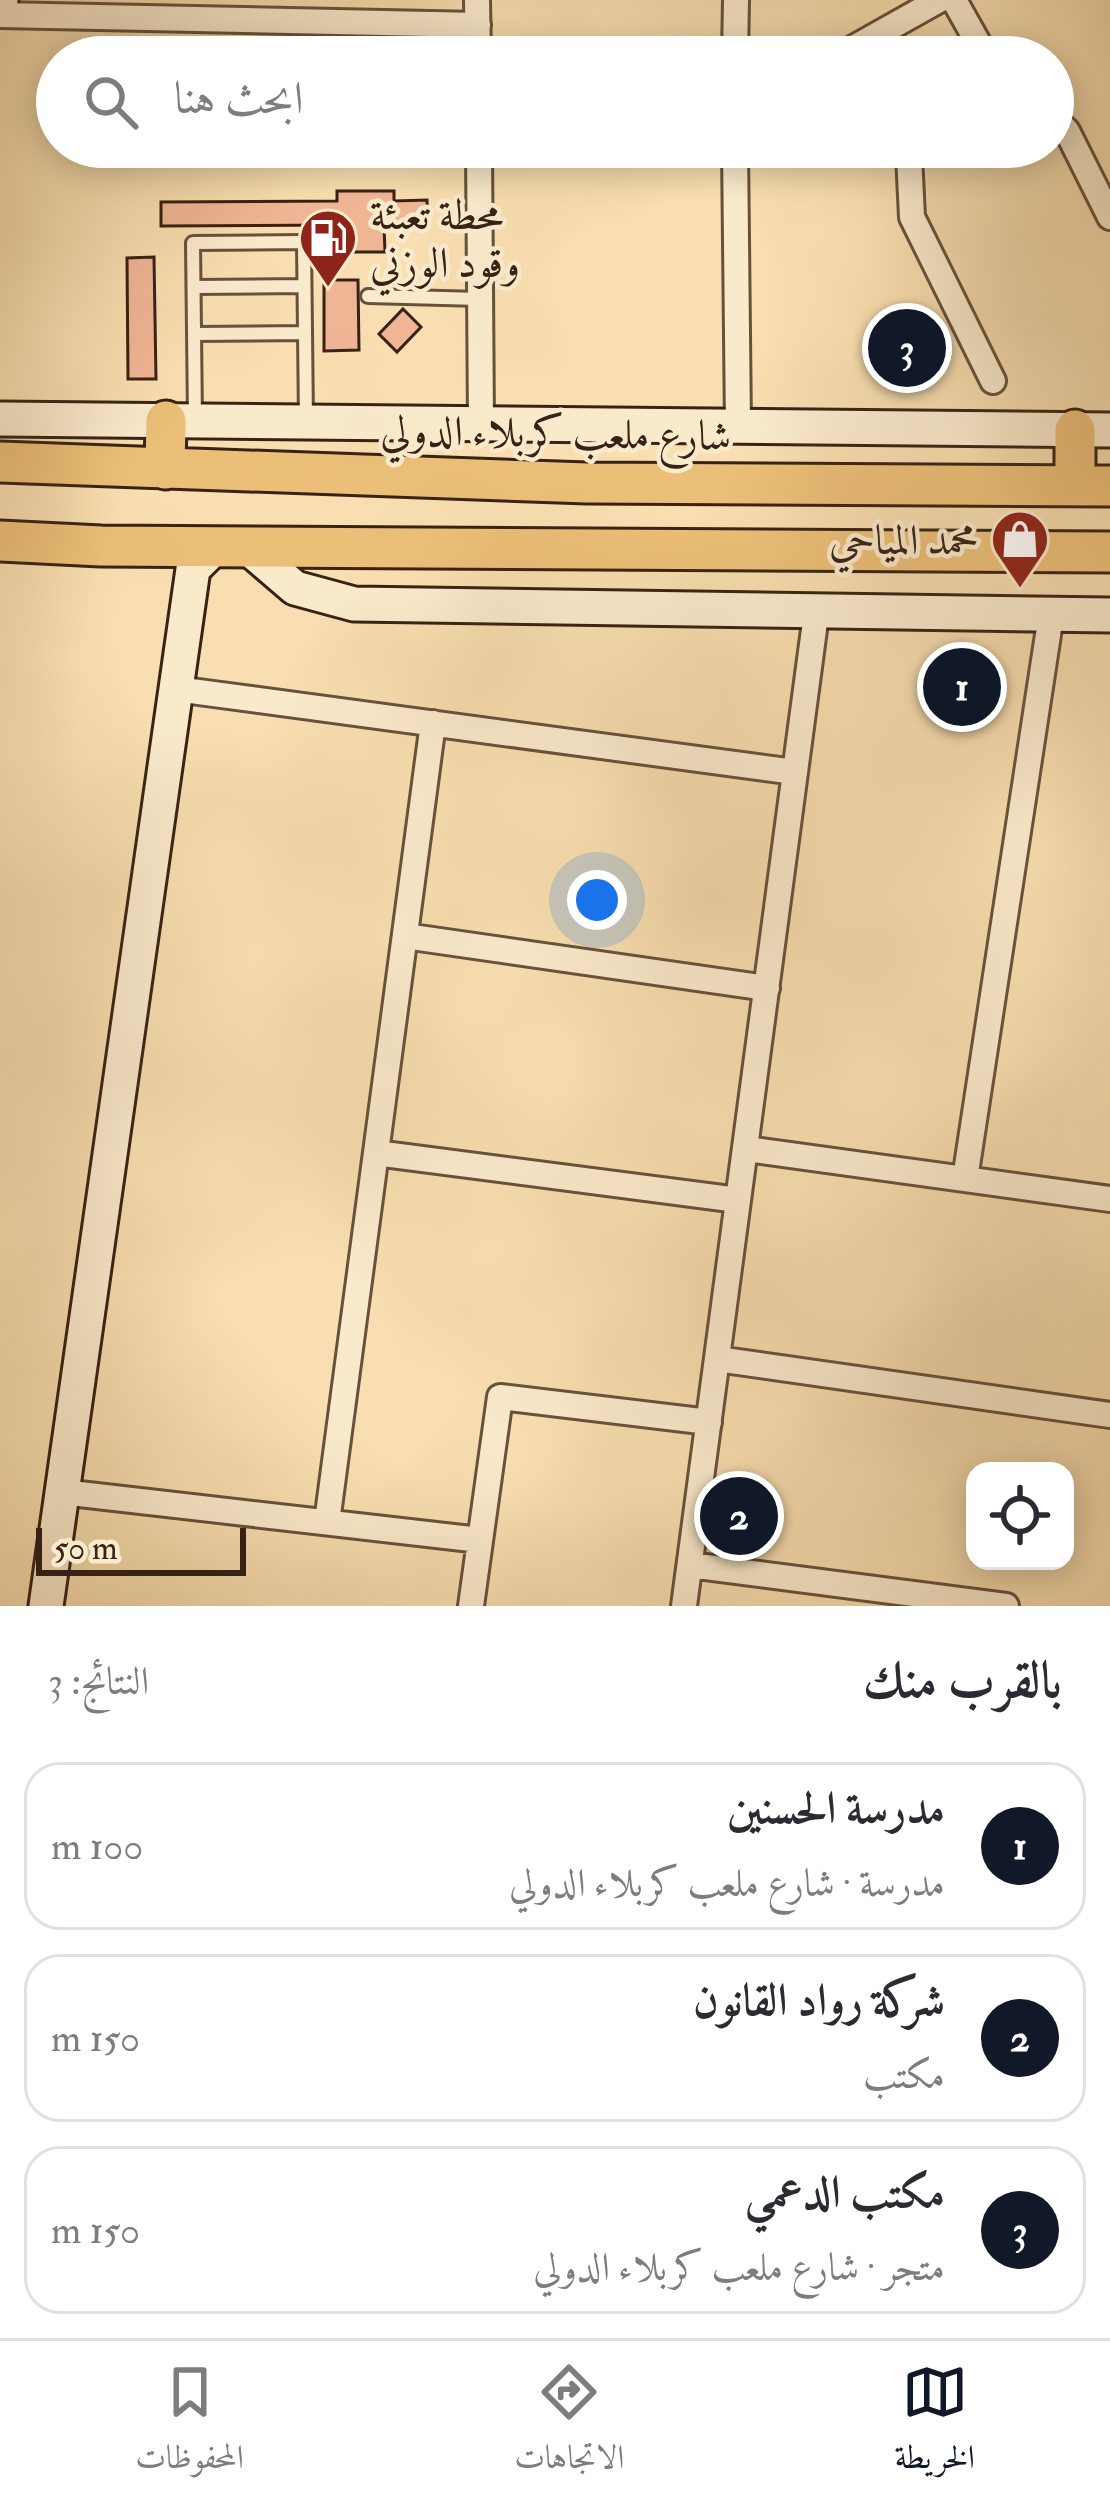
<!DOCTYPE html>
<html lang="ar">
<meta charset="utf-8">
<style>
:root{--surface:#fff;--page:#f7f7f7;--text:#2b2b33;--muted:#7c7c81;--line:#e1e1e2;--accent:#111827}
body{margin:0;font-family:"IM FELL Double Pica",Amiri,serif;background:var(--page);color:var(--text);direction:rtl}
.controls{position:absolute;right:36px;bottom:36px;display:grid;overflow:hidden;border-radius:24px;box-shadow:0 6px 30px #0003}
.controls button{width:108px;height:108px;display:grid;place-items:center;padding:0;border:0;border-bottom:3px solid var(--line);background:var(--surface);color:var(--text);font:60px sans-serif}
.scale{position:absolute;left:36px;bottom:30px;width:210px;box-sizing:border-box;padding-left:12px;border:6px solid #382215;border-top:0;font-size:33px;line-height:42px;white-space:nowrap;color:#382215;-webkit-text-stroke:9px #faeacc;paint-order:stroke}
.you{position:absolute;left:597px;top:900px;width:42px;height:42px;margin:-30px;border:9px solid #fff;border-radius:50%;background:#1a73e8;box-shadow:0 0 0 18px #1a73e833}
.badge{display:grid;place-items:center;width:78px;height:78px;border-radius:50%;background:var(--accent);color:#fff;font-size:39px;font-weight:700}
.pin{position:absolute;translate:-50% -50%;border:6px solid #fff;box-shadow:0 3px 12px #0006}
.list{margin:0;padding:0;list-style:none}
h2{display:flex;justify-content:space-between;align-items:center;height:156px;margin:0;padding:0 48px;font-size:51px}
h2 small{font-size:39px;font-weight:400;color:var(--muted)}
.list li{display:grid;grid-template-columns:78px 1fr auto;gap:36px;align-items:center;box-sizing:border-box;height:168px;margin:0 24px 24px;padding:0 24px;border:3px solid var(--line);border-radius:36px}
.list b{display:block;font-size:45px;white-space:nowrap}
.list p{margin:0;font-size:39px;white-space:nowrap;color:var(--muted)}
.list em{font-size:39px;font-style:normal;color:var(--muted)}
.icon{flex:none;width:66px;height:66px;fill:none;stroke:currentColor;stroke-width:2;stroke-linecap:round;stroke-linejoin:round}
.map{position:relative;flex:none;width:1110px;height:1606px;overflow:hidden;direction:ltr}
.search{position:absolute;background:var(--surface);box-shadow:0 6px 30px #0003;left:36px;right:36px;top:36px;height:132px;display:flex;align-items:center;gap:30px;box-sizing:border-box;padding:0 42px;border-radius:66px;color:var(--muted);font-size:45px}
.sheet{height:732px;background:var(--surface)}
nav{display:flex;justify-content:space-around;align-items:center;box-sizing:border-box;height:168px;border-top:3px solid var(--line);background:var(--surface);font-size:33px;color:var(--muted)}
nav a{display:grid;justify-items:center;gap:6px}
nav .on{color:var(--accent)}
.map>svg:first-child{display:block}
.building{fill:#efb595;stroke:#382215;stroke-width:3}
.lines{fill:none;stroke-linecap:round;stroke-linejoin:round}
.lane-casing{stroke:#68513c;stroke-width:18}
.street-casing{stroke:#68513c;stroke-width:30}
.secondary-casing{stroke:#382215;stroke-width:39}
.primary-casing{stroke:#382215;stroke-width:45}
.lane{stroke:#faeacc;stroke-width:12}
.street{stroke:#faeacc;stroke-width:24}
.secondary{stroke:#faeacc;stroke-width:33}
.primary{stroke:#ecbf78;stroke-width:39}
.labels{text-anchor:middle;stroke-width:9;stroke-linejoin:round;paint-order:stroke}
.poi-label{font-size:42px;fill:#382215;stroke:#faeacc;text-anchor:start}
.street-label{font-size:42px;fill:#382215;stroke:#faeacc}
</style>
<div class="map">
<svg width="1110" height="1606" viewBox="0 0 1110 1606">
<rect width="100%" height="100%" fill="#f8deb0"/>
<filter id="stains"><feTurbulence type="fractalNoise" baseFrequency=".00167" numOctaves="4"/><feColorMatrix values="0 0 0 0 .2 0 0 0 0 .09 0 0 0 0 .02 0 0 0 .5 -.17"/></filter>
<radialGradient id="worn" r=".72"><stop offset=".6" stop-color="#630" stop-opacity="0"/><stop offset="1" stop-color="#630" stop-opacity=".3"/></radialGradient>
<path class="building" d="M 337,191 L 394,191 L 394,201 L 427,200 L 428,225 L 384,226 L 385,252 L 343,252 L 343,225 L 161,226 L 161,202 L 337,201 Z
M 154,257 L 156,379 L 128,379 L 127,258 Z
M 324,280 L 358,280 L 359,350 L 324,351 Z
M 403,309 L 421,327 L 397,352 L 379,334 Z"/>
<g class="lines">
<g class="lane-casing">
<path id="lane" d="M 194,287 L 304,286
M 368,296 L 480,299
M 194,334 L 305,333
M 195,419 L 193,243 L 304,242 L 306,421"/>
</g>
<g class="street-casing">
<path id="street" d="M 477,0 L 478,57
M 954,0 L 986,57
M 0,15 L 478,25
M 735,57 L 736,0
M 855,57 L 850,50 L 939,0
M 1053,117 L 1067,131 L 1110,217
M 479,147 L 481,424
M 735,147 L 738,427
M 909,155 L 912,217 L 993,381
M 176,689 L 795,772
M 405,936 L 767,988
M 746,1149 L 1110,1199
M 376,1153 L 738,1200
M 965,1179 L 1051,615
M 717,1359 L 1110,1415
M 62,1492 L 480,1540
M 327,1522 L 433,723
M 690,1565 L 1006,1606
M 471,1606 L 500,1397 L 709,1422
M 684,1606 L 817,607"/>
</g>
<g class="secondary-casing">
<path id="secondary" d="M 0,4 L 1,0
M 0,419 L 1110,430
M 246,546 L 295,588 L 354,604 L 1110,615
M 46,1606 L 193,569 L 217,545"/>
</g>
<g class="primary-casing">
<path id="primary" d="M 0,462 L 587,483 L 1110,486
M 165,469 L 166,421
M 1075,485 L 1075,430
M 0,541 L 101,546 L 1110,552"/>
</g>
<use href="#lane" class="lane"/>
<use href="#street" class="street"/>
<use href="#secondary" class="secondary"/>
<use href="#primary" class="primary"/>
</g>
<defs>
<g id="fuel-pin" transform="scale(3)"><path d="M0 17L-7.5 6A9.5 9.5 0 1 1 7.5 6Z" fill="#8f2418" stroke="#faeacc"/><path d="M-5.5-6h7V0h2V4h1.3V-2.5L3-4.5l.8-.8L6-3V5H2.5V1h-1V6h-7ZM-4.2-4.7v3.2H.2V-4.7Z" fill="#fff"/></g>
<g id="shop-pin" transform="scale(3)"><path d="M0 17L-7.5 6A9.5 9.5 0 1 1 7.5 6Z" fill="#8f2418" stroke="#faeacc"/><path d="M-5-2.5h2.3a2.7 3.5 0 0 1 5.4 0H5L5.5 6h-11ZM-1.5-2.5h3a1.5 2.3 0 0 0-3 0Z" fill="#fff"/></g>
</defs>
<g fill-rule="evenodd">
<use href="#fuel-pin" x="328" y="238"/>
<use href="#shop-pin" x="1020" y="539"/>
</g>
<g class="labels">
<g class="poi-label">
<text x="370" y="229">محطة تعبئة<tspan x="370" dy="48">وقود الوزني</tspan></text>
<text x="978" y="554" text-anchor="end">محمد المياحي</text>
</g>
<g class="street-label">
<text transform="translate(556 432) rotate(1)" y="15">شارع ملعب كربلاء الدولي</text>
</g>
</g>
<rect width="100%" height="100%" filter="url(#stains)"/>
<rect width="100%" height="100%" fill="url(#worn)"/>
</svg>
<div class="controls">
<button><svg class="icon" aria-label="locate" viewBox="0 0 24 24"><circle cx="12" cy="12" r="6"/><path d="M12 2v4M12 18v4M2 12h4M18 12h4"/></svg></button>
</div>
<div class="scale">50 m</div>
<div class="you"></div>
<div class="pin badge" style="left:962px;top:687px">1</div>
<div class="pin badge" style="left:739px;top:1516px">2</div>
<div class="pin badge" style="left:907px;top:348px">3</div>
<div class="search"><svg class="icon" aria-label="search" viewBox="0 0 24 24"><circle cx="10" cy="10" r="6"/><path d="M15 15l6 6"/></svg>ابحث هنا</div>
</div>
<section class="sheet">
<h2>بالقرب منك<small>النتائج: 3</small></h2>
<ul class="list">
<li><span class="badge">1</span><div><b>مدرسة الحسنين</b><p>مدرسة · شارع ملعب كربلاء الدولي</p></div><em>100 m</em></li>
<li><span class="badge">2</span><div><b>شركة رواد القانون</b><p>مكتب</p></div><em>150 m</em></li>
<li><span class="badge">3</span><div><b>مكتب الدعمي</b><p>متجر · شارع ملعب كربلاء الدولي</p></div><em>150 m</em></li>
</ul>
</section>
<nav>
<a class="on"><svg class="icon" aria-label="map" viewBox="0 0 24 24"><path d="M3 6l6-2 6 2 6-2v14l-6 2-6-2-6 2zM9 4v14M15 6v14"/></svg>الخريطة</a>
<a><svg class="icon" aria-label="directions" viewBox="0 0 24 24"><path d="M12 3l9 9-9 9-9-9zM9 14v-3h6M13 9l2 2-2 2"/></svg>الاتجاهات</a>
<a><svg class="icon" aria-label="saved" viewBox="0 0 24 24"><path d="M7 4h10v16l-5-4-5 4z"/></svg>المحفوظات</a>
</nav>
